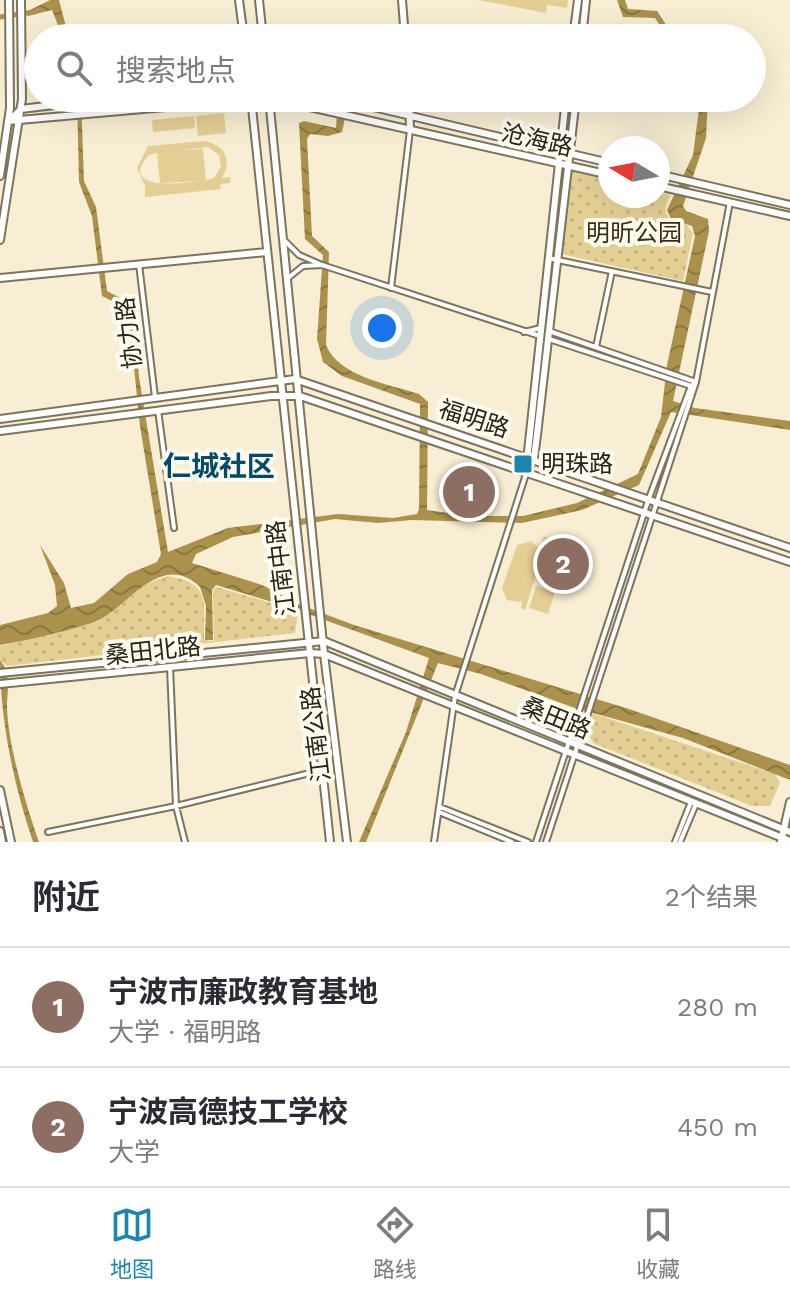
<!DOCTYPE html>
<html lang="zh">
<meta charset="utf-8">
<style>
:root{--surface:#fff;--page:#f7f7f7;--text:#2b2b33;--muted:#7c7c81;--line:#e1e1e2;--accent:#1d85ae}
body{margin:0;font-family:"Work Sans","Noto Sans SC",sans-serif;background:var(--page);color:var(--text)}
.compass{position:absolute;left:598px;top:136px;width:72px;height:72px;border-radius:50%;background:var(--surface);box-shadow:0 8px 32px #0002;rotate:280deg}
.you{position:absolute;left:382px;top:328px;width:28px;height:28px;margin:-20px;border:6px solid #fff;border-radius:50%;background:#1a73e8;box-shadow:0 0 0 12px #1a73e833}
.badge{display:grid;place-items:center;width:52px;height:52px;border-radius:50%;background:var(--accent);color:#fff;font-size:26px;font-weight:700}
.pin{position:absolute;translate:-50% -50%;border:4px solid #fff;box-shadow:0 2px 8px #0006}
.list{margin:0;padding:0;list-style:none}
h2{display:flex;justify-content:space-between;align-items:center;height:104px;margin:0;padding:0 32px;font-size:34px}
h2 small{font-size:26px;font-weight:400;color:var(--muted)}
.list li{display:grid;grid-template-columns:52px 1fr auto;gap:24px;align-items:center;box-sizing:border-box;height:120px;padding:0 32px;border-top:2px solid var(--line)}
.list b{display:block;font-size:30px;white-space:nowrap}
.list p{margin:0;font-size:26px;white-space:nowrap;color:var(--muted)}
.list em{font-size:26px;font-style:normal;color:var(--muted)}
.icon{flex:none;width:44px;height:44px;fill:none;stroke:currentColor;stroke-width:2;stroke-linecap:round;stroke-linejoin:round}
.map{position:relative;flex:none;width:790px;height:842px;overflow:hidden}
.search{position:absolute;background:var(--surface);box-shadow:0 8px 32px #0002;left:24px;right:24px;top:24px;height:88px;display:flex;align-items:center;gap:20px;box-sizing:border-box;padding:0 28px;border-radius:44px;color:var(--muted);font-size:30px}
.sheet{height:344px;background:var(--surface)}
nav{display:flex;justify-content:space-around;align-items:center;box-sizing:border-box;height:112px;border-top:2px solid var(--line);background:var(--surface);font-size:22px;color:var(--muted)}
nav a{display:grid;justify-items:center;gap:4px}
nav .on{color:var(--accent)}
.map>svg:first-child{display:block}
.grass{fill:#e3cf94;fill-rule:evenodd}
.park{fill:url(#park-dots)}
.water{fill:url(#water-waves)}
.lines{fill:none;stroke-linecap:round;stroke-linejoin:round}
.canal{stroke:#aa924c;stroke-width:5}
.street-casing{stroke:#7c745c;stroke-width:8}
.secondary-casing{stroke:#7c745c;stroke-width:10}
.primary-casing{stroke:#7c745c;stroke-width:10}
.street{stroke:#fff;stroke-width:4}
.secondary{stroke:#fff;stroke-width:6}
.primary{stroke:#fff;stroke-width:6}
.poi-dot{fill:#1d85ae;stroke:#fffbf0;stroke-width:3}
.labels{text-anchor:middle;stroke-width:8;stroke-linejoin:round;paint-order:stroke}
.street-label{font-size:24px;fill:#262319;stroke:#fffbf0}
.park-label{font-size:24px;fill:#382e0e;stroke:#fffbf0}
.poi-label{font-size:24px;fill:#262319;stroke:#fffbf0;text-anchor:start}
.quarter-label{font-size:28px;font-weight:bold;fill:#004c68;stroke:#fffbf0}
</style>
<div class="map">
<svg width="790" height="842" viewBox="0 0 790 842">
<defs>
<pattern id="park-dots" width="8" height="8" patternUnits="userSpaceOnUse" patternTransform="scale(2)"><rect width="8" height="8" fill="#e3cf94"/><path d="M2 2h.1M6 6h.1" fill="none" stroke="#c3b17f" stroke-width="1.8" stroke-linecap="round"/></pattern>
<pattern id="water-waves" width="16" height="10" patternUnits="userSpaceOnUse" patternTransform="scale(2)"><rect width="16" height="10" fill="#aa924c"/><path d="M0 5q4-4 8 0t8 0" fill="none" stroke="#8a773e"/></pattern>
</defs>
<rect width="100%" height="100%" fill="#f7eed3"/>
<path class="grass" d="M 478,0 L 568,0 L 567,8 L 547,5 L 546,13 Z
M 224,113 L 226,133 L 198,136 L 196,116 Z
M 194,116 L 195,128 L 153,132 L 152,120 Z
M 203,141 C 224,144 233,159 222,178 L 230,177 L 230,183 L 220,184 L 221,189 L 145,197 L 145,186 L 137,168 L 148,146 ZM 208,147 L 219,155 L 221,167 L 214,178 L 206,180 L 203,149 L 182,150 ZM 157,153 L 160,183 L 200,181 C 185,183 116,192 149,155 Z
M 544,536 L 548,538 L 525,610 L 521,608 L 522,602 L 507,600 L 502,588 L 517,545 L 531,541 L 540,549 Z
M 536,586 L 555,592 L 548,614 L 529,608 Z"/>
<path class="park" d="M 570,171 L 610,180 L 610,196 L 658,196 L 658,192 L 671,195 C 665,205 663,210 670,220 L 686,224 L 693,233 L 683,281 L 561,254 Z
M 167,576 C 213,583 203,603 204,640 L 214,641 L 213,591 L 216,587 L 292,609 L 298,613 L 295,633 L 7,666 L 0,659 L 0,646 L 97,622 L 147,584 Z
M 592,713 L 775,774 L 780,783 L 770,806 L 752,806 L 593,743 L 588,733 Z"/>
<path class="water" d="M 50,0 L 59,0 L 69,38 L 63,38 L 52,10 L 28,16 L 28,11 Z
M 617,0 L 625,0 L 628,9 L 657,11 L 675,38 L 668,38 L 655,18 L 623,17 Z
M 77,98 L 81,98 L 84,181 L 96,207 L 107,291 L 133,305 L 139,377 L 168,552 L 228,528 L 338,514 L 393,518 L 417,514 L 419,509 L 420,404 L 342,376 L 323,362 L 317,339 L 323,255 L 305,239 L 299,123 L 304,121 L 336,128 L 338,98 L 345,98 L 347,109 L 342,132 L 328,136 L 310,134 L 307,139 L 312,236 L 329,252 L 326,345 C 339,377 389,384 419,394 L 428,402 L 427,510 L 469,516 L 523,516 L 577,503 L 638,474 L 661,417 L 667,365 L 695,236 L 692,226 L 671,219 L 667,210 L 693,155 L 699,109 L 691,98 L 708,98 L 706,138 L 683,206 L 686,211 L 708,219 L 709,231 L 673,401 L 695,408 L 790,421 L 790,430 L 671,412 L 639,485 L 582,510 L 522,523 L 412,520 L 378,523 L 335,519 L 233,537 L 196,554 L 192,563 L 262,585 L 298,604 L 354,625 L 629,709 L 790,765 L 790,780 L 683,738 L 572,707 L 481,674 L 438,663 L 366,842 L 359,842 L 406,732 L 429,658 L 292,608 L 216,585 L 212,590 L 213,640 L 205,640 L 206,606 L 200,587 C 159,548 126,612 92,623 C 63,632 29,640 0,645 L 0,625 L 48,613 L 57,606 L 55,585 L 40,545 L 64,583 L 71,608 L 94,603 L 128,574 L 157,562 L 161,554 L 140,426 L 128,309 L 102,296 L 92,216 L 79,182 Z
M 0,660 C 12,675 7,689 7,707 C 8,746 26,805 39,842 L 33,842 C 14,786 0,720 0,660 Z"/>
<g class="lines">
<path class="canal" d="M 0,17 L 34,12"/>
<g class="street-casing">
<path id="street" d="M 283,239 L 299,255 L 322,265 L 303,266 L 288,278
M 548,258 L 712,292
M 139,264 L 155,397
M 322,265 L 540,336
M 391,288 L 410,130
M 524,332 L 541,328
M 549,339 L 691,386
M 596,347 L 612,271
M 158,410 L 174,528
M 170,667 L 176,806 L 185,842
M 440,807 L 528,842
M 439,812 L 512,842
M 48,832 L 176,806 L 322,770
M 434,842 L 455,696 L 526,474
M 536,842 L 649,498 L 691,386 L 696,382 L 730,202
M 546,842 L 696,382 L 549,331
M 675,842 L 691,802
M 680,842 L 696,804"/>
</g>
<g class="secondary-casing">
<path id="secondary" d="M 402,0 L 405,38
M 573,38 L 578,0
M 582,38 L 586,0
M 270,98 L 610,175
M 335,98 L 610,163
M 409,98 L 410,130
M 8,121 L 267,98
M 9,121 L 21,109 L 112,98
M 658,174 L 790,205
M 0,176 L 10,108 L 9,0
M 658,186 L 790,216
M 0,240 L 22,99 L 21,0
M 0,278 L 267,252
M 526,470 L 566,98
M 526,474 L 534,458 L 537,435 L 576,98
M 0,673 L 324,641 L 790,832
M 0,684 L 310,653 L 324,654 L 790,841
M 0,790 L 11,842
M 0,831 L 2,842"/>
</g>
<g class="primary-casing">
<path id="primary" d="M 239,0 L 244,38
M 259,0 L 263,38
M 251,98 L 330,842
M 269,98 L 324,654 L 347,842
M 0,419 L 295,379 L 790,548
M 0,431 L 271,396 L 300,396 L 790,562
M 781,842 L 790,802"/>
</g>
<use href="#street" class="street"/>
<use href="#secondary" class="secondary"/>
<use href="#primary" class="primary"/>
</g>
<rect class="poi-dot" x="513" y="454" width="20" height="20" rx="4"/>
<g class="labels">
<g class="street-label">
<text transform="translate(537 140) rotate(13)" y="8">沧海路</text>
<text transform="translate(129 333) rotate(-97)" y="8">协力路</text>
<text transform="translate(474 419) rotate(18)" y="8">福明路</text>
<text transform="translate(281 568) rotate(-97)" y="8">江南中路</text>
<text transform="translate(153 651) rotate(-6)" y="8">桑田北路</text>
<text transform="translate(556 718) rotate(22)" y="8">桑田路</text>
<text transform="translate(316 734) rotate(-97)" y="8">江南公路</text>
</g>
<g class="park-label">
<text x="634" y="241">明昕公园</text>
</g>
<g class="poi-label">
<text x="541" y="472">明珠路</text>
</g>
<g class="quarter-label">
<text x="219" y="476">仁城社区</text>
</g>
</g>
</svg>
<svg class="compass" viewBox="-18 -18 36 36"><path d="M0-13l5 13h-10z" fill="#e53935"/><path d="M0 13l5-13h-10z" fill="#7c7c81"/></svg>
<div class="you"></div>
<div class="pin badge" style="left:469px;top:492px;background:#8d6e63">1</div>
<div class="pin badge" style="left:563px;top:564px;background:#8d6e63">2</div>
<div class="search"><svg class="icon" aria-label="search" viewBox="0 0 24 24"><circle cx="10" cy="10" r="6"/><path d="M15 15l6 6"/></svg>搜索地点</div>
</div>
<section class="sheet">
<h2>附近<small>2个结果</small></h2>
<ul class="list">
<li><span class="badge" style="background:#8d6e63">1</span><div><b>宁波市廉政教育基地</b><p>大学 · 福明路</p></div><em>280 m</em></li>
<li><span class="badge" style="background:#8d6e63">2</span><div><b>宁波高德技工学校</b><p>大学</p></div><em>450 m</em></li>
</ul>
</section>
<nav>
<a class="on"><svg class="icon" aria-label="map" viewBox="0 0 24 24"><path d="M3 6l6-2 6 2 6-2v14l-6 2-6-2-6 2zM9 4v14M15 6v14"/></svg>地图</a>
<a><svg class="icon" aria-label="directions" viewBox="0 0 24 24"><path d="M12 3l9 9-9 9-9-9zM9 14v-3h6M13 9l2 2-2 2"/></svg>路线</a>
<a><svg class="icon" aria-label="saved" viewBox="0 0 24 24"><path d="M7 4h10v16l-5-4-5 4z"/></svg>收藏</a>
</nav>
